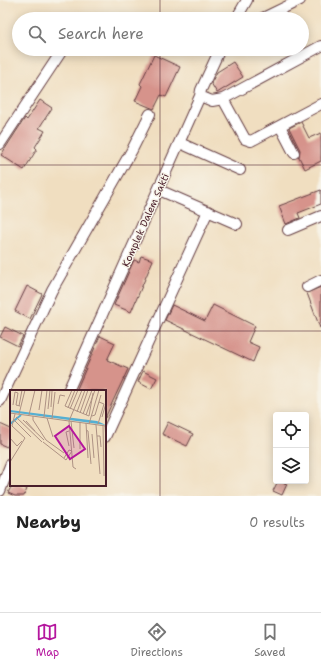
<!DOCTYPE html>
<style>
:root{--surface:#fff;--page:#f6f6f6;--text:#222;--muted:#767676;--line:#e0e0e0;--accent:#b5179e}
body{margin:0;font-family:"Shantell Sans",sans-serif;background:var(--page);color:var(--text)}
.controls{position:absolute;right:12px;bottom:12px;display:grid;overflow:hidden;border-radius:4px;box-shadow:0 2px 10px #0003}
.controls button{width:36px;height:36px;display:grid;place-items:center;padding:0;border:0;border-bottom:1px solid var(--line);background:var(--surface);color:var(--text);font:20px sans-serif}
.list{margin:0;padding:0;list-style:none}
h2{display:flex;justify-content:space-between;align-items:center;height:52px;margin:0;padding:0 16px;font-size:17px}
h2 small{font-size:13px;font-weight:400;color:var(--muted)}
.icon{flex:none;width:22px;height:22px;fill:none;stroke:currentColor;stroke-width:2;stroke-linecap:round;stroke-linejoin:round}
.map{position:relative;flex:none;width:321px;height:496px;overflow:hidden}
.search{position:absolute;background:var(--surface);box-shadow:0 2px 10px #0003;left:12px;right:12px;top:12px;height:44px;display:flex;align-items:center;gap:10px;box-sizing:border-box;padding:0 14px;border-radius:22px;color:var(--muted);font-size:15px}
.sheet{height:116px;background:var(--surface)}
nav{display:flex;justify-content:space-around;align-items:center;box-sizing:border-box;height:56px;border-top:1px solid var(--line);background:var(--surface);font-size:11px;color:var(--muted)}
nav a{display:grid;justify-items:center;gap:2px}
nav .on{color:var(--accent)}
.map>svg:first-child{display:block}
.building{fill:#d6938b}
.lines{fill:none;stroke-linecap:round;stroke-linejoin:round}
.minor-casing{stroke:#633c41;stroke-width:12}
.minor{stroke:#fff;stroke-width:10}
.grid{fill:none;stroke:#4a1f2b;stroke-width:1;stroke-opacity:0.55}
.labels{text-anchor:middle;stroke-width:3;stroke-linejoin:round;paint-order:stroke}
.street-label{font-size:10px;fill:#4a1f2b;stroke:#f7f3e8}
.inset-river{fill:none;stroke:#55afd2;stroke-width:2}
.inset-road{fill:none;stroke:#ae9284;stroke-width:1}
.view{fill:#b5179e;fill-opacity:0.15;stroke:#b5179e;stroke-width:2}
.inset-edge{fill:none;stroke:#4a1f2b;stroke-width:2}
</style>
<div class="map">
<svg width="321" height="496" viewBox="0 0 321 496">
<rect width="100%" height="100%" fill="#f7f3e8"/>
<filter id="ink" filterUnits="userSpaceOnUse"><feTurbulence type="fractalNoise" baseFrequency=".025" numOctaves="2"/><feDisplacementMap in="SourceGraphic" scale="8" xChannelSelector="R" yChannelSelector="G"/><feConvolveMatrix kernelMatrix="1 2 1 2 8 2 1 2 1" color-interpolation-filters="sRGB"/></filter>
<filter id="wash" filterUnits="userSpaceOnUse"><feTurbulence type="fractalNoise" baseFrequency=".012" numOctaves="4" result="noise"/><feDisplacementMap in="SourceGraphic" scale="16" xChannelSelector="R" yChannelSelector="G"/><feGaussianBlur stdDeviation="0.9" result="paint"/><feColorMatrix in="noise" values="0 0 0 0 0 0 0 0 0 0 0 0 0 0 0 0 0 1.4 0 .05"/><feComposite in="paint" operator="in"/></filter>
<g filter="url(#wash)">
<rect width="100%" height="100%" fill="#f0dec0"/>
<g id="blocks">
<path class="building" d="M 154,55 L 180,67 L 166,97 L 161,95 L 154,109 L 135,101 L 142,86 L 140,84 Z
M 233,62 L 243,77 L 217,93 L 211,83 L 217,72 Z
M 40,100 L 52,108 L 39,128 L 45,131 L 35,147 L 37,149 L 24,170 L 1,155 L 25,118 L 27,120 Z
M 301,122 L 309,138 L 321,133 L 321,161 L 305,169 L 299,157 L 300,150 L 289,128 Z
M 321,190 L 321,204 L 298,213 L 300,218 L 286,224 L 279,206 Z
M 141,256 L 153,260 L 131,312 L 114,305 L 134,260 L 139,262 Z
M 27,286 L 42,294 L 30,319 L 15,311 Z
M 321,287 L 321,328 L 320,328 L 307,293 Z
M 172,305 L 205,321 L 213,305 L 255,326 L 248,342 L 259,347 L 253,362 L 165,320 Z
M 5,327 L 23,336 L 18,346 L 0,337 Z
M 100,336 L 115,343 L 107,360 L 128,369 L 105,418 L 105,391 L 76,391 Z
M 143,371 L 157,378 L 151,389 L 138,382 Z
M 168,422 L 193,434 L 187,446 L 162,434 Z
M 0,424 L 11,429 L 11,438 L 7,447 L 0,444 Z
M 278,481 L 287,484 L 282,495 L 273,491 Z
M 12,485 L 19,485 L 27,489 L 24,496 L 15,496 L 8,493 Z"/>
</g>
</g>
<g filter="url(#ink)">
<use href="#blocks" fill-opacity="0" stroke="#633c41" stroke-width="1"/>
<g class="lines">
<g class="minor-casing">
<path id="minor" d="M 236,19 L 247,0
M 261,19 L 300,0
M 200,96 L 212,101 L 223,99 L 321,46
M 223,99 L 245,139 L 251,141 L 321,104
M 280,126 L 294,153
M 180,143 L 240,170
M 0,144 L 63,49
M 159,190 L 237,224
M 288,230 L 321,216
M 307,287 L 321,280
M 68,391 L 200,96 L 201,90 L 220,49
M 0,401 L 52,290 L 132,150 L 150,114
M 105,437 L 208,211
M 0,491 L 11,463"/>
</g>
<use href="#minor" class="minor"/>
</g>
</g>
<path class="grid" d="M 160,0 L 160,19M 160,49 L 160,496M 0,165 L 321,165M 0,331 L 321,331"/>
<g class="labels">
<g class="street-label">
<text transform="translate(145 220) rotate(-66)" y="4">Komplek Dalem Sakti</text>
</g>
</g>
<g transform="translate(10 390)">
<rect width="96" height="96" fill="#f0dec0"/>
<path d="M 0,20 L 87,31 L 96,35 L 0,22 Z" fill="#55afd2"/>
<path class="inset-river" d="M 0,34 L 11,25"/>
<path class="inset-road" d="M 62,0 L 55,16 L 79,26M 8,3 L 6,15 L 10,16M 48,14 L 50,5 L 55,6M 3,15 L 5,2 L 8,3M 9,16 L 12,0M 41,17 L 42,1M 58,18 L 65,0M 38,19 L 40,0M 60,19 L 68,0M 29,20 L 32,0M 67,22 L 75,0M 0,23 L 96,36M 70,23 L 78,0M 9,24 L 15,0M 73,24 L 82,0M 19,25 L 25,0M 76,25 L 85,0M 23,26 L 23,30 L 36,50 L 54,63M 79,26 L 83,3M 82,26 L 85,25 L 91,5M 6,27 L 32,52M 34,27 L 37,0M 92,27 L 96,13M 37,28 L 43,47M 42,29 L 45,2M 4,30 L 21,47M 13,30 L 34,50M 16,31 L 25,41M 59,31 L 63,77 L 66,79M 59,31 L 72,0M 61,31 L 64,58M 70,32 L 70,59M 76,33 L 78,68M 79,34 L 89,0M 88,34 L 94,14 L 89,12M 86,35 L 90,84M 93,35 L 94,86M 95,36 L 96,50M 76,40 L 78,41 L 81,74M 82,44 L 84,68M 87,46 L 90,46 L 91,57M 0,48 L 7,56 L 12,51M 33,52 L 56,70 L 62,61M 59,56 L 56,42 L 59,41M 96,57 L 96,71M 54,68 L 59,60 L 62,61M 0,72 L 15,48 L 2,36 L 5,24"/>
<path class="view" d="M 59,36 L 75,59 L 60,69 L 45,46 Z"/>
<rect width="96" height="96" class="inset-edge"/>
</g>
</svg>
<div class="controls">
<button><svg class="icon" aria-label="locate" viewBox="0 0 24 24"><circle cx="12" cy="12" r="6"/><path d="M12 2v4M12 18v4M2 12h4M18 12h4"/></svg></button>
<button><svg class="icon" aria-label="layers" viewBox="0 0 24 24"><path d="M12 4l9 5-9 5-9-5zM3 14l9 5 9-5"/></svg></button>
</div>
<div class="search"><svg class="icon" aria-label="search" viewBox="0 0 24 24"><circle cx="10" cy="10" r="6"/><path d="M15 15l6 6"/></svg>Search here</div>
</div>
<section class="sheet">
<h2>Nearby<small>0 results</small></h2>
<ul class="list">
</ul>
</section>
<nav>
<a class="on"><svg class="icon" aria-label="map" viewBox="0 0 24 24"><path d="M3 6l6-2 6 2 6-2v14l-6 2-6-2-6 2zM9 4v14M15 6v14"/></svg>Map</a>
<a><svg class="icon" aria-label="directions" viewBox="0 0 24 24"><path d="M12 3l9 9-9 9-9-9zM9 14v-3h6M13 9l2 2-2 2"/></svg>Directions</a>
<a><svg class="icon" aria-label="saved" viewBox="0 0 24 24"><path d="M7 4h10v16l-5-4-5 4z"/></svg>Saved</a>
</nav>
